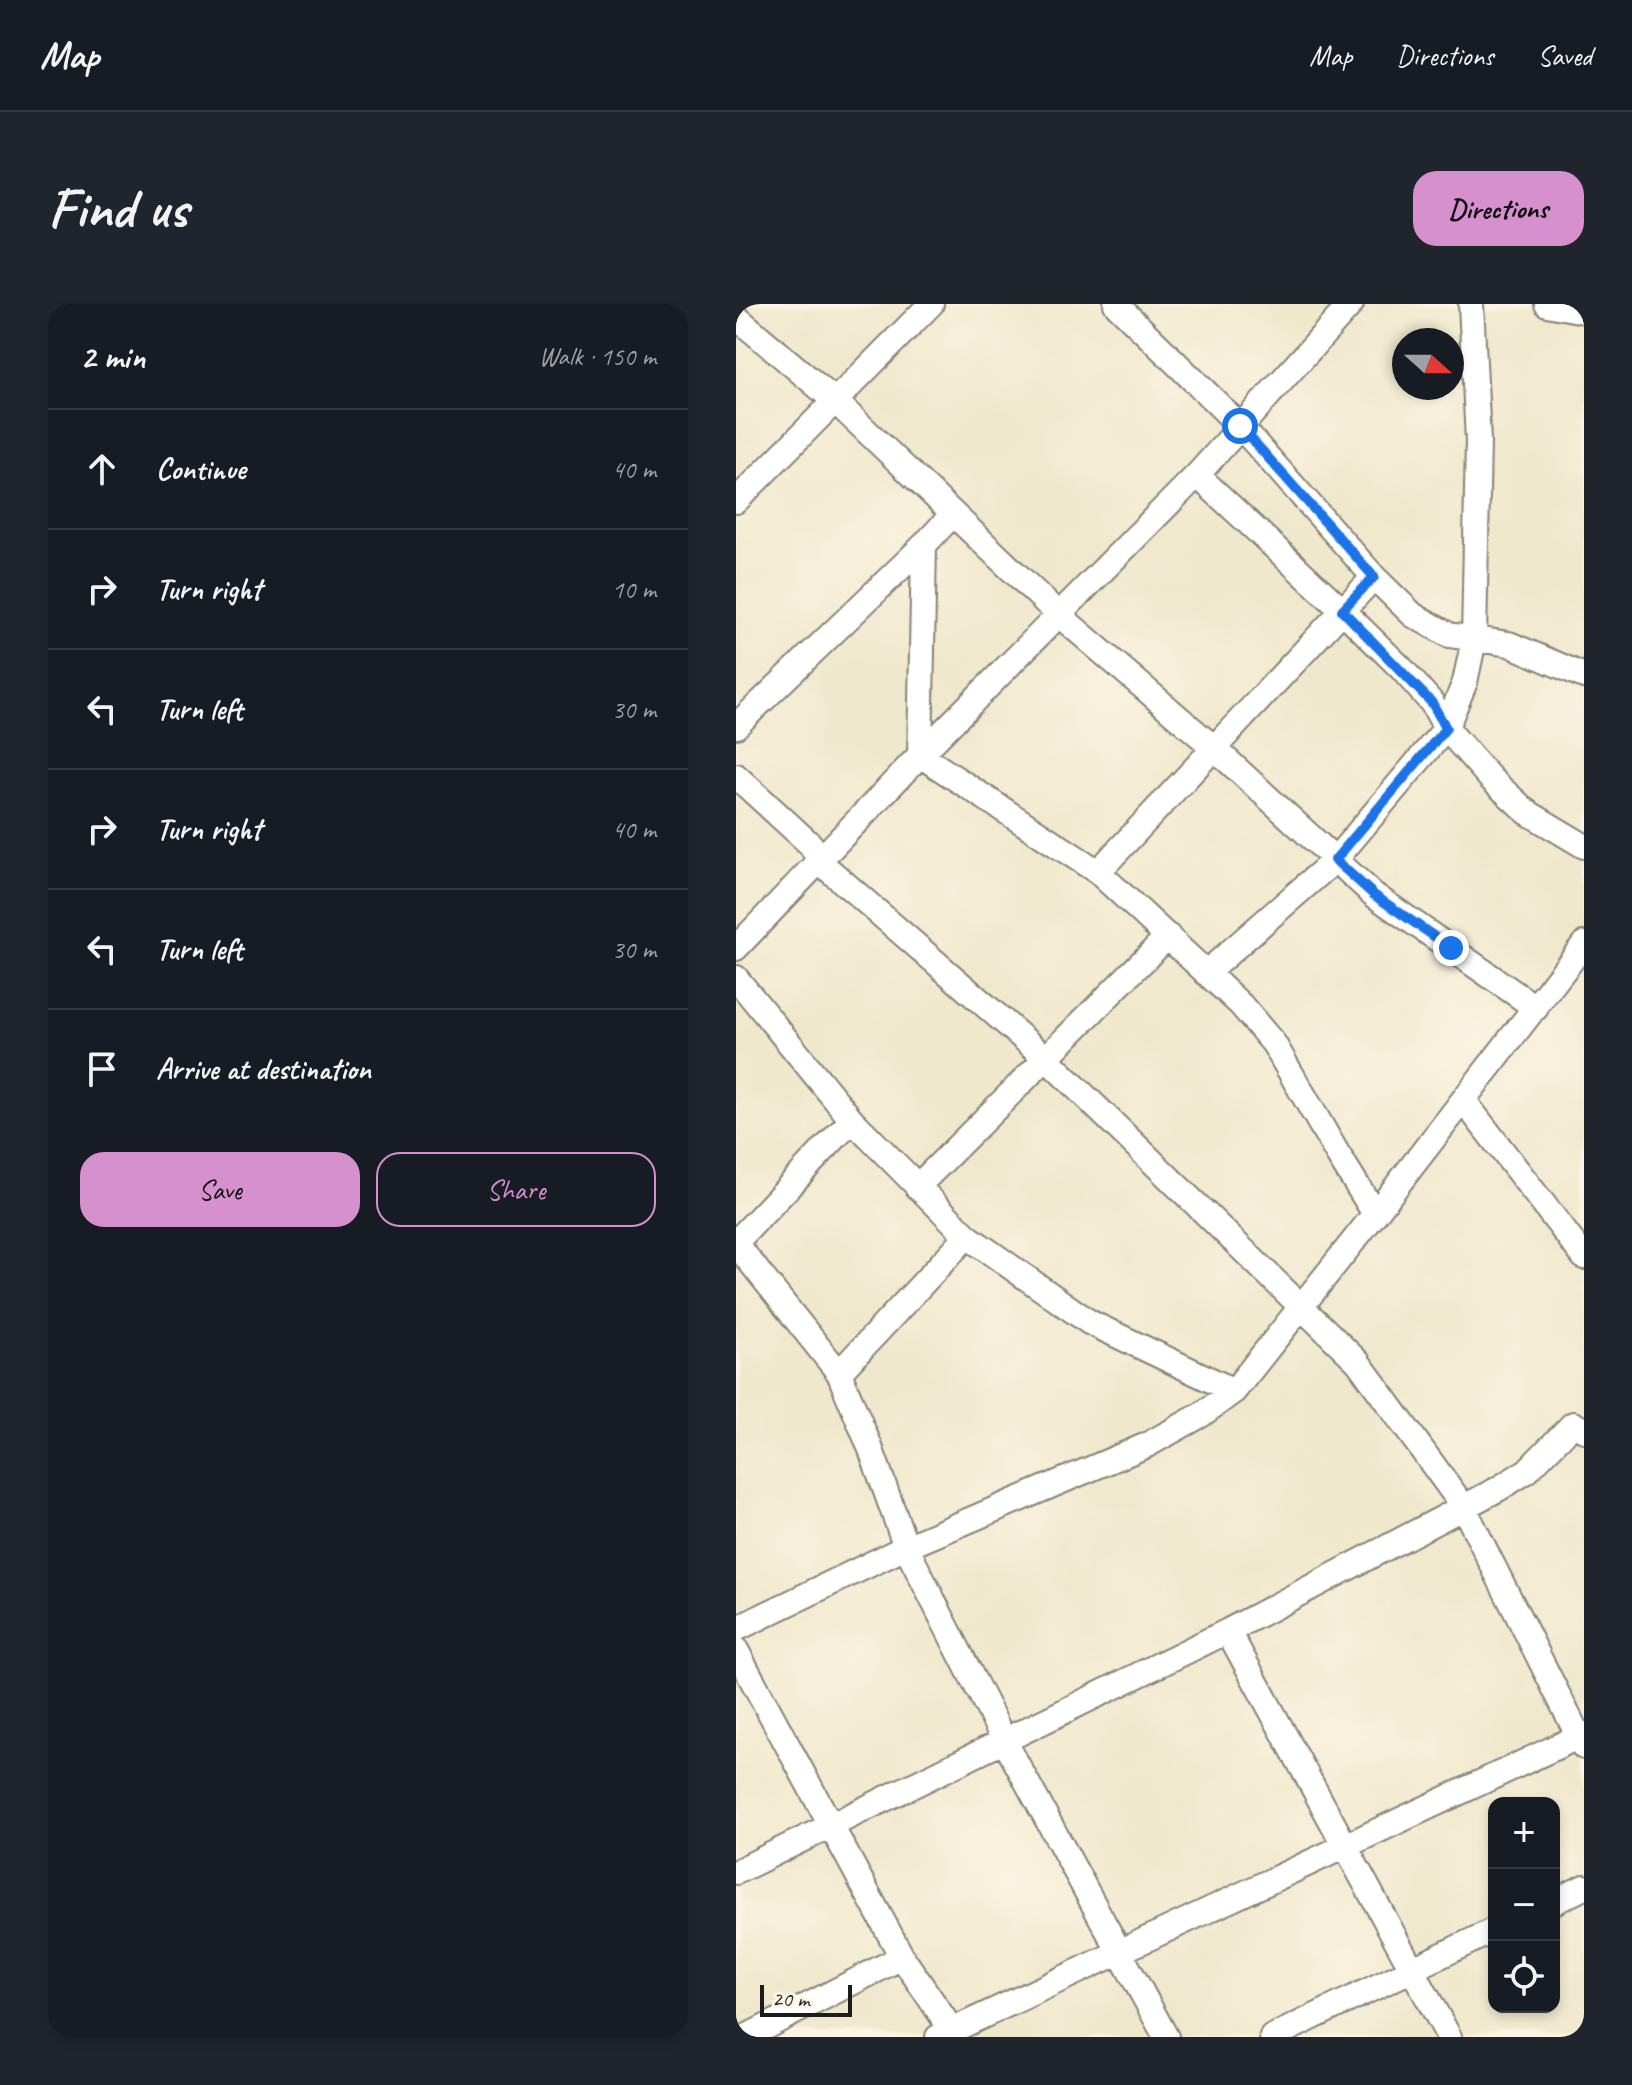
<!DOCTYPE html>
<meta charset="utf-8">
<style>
:root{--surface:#171b24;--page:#20242c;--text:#f1f3f6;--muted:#9ea1a6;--line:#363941;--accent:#d690ce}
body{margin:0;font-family:Caveat,sans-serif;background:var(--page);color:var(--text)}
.controls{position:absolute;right:24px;bottom:24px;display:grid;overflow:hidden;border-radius:16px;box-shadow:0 4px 12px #0003}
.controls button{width:72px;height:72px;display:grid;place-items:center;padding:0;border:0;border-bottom:2px solid var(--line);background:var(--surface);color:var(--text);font:40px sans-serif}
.compass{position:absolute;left:656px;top:24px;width:72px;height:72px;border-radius:50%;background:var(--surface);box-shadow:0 4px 12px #0003;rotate:111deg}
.scale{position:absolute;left:24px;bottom:20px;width:92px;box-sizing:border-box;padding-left:8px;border:4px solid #1c1c1c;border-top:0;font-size:22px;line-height:28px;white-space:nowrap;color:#1c1c1c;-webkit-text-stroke:6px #fcf5e5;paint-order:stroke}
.stop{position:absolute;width:24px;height:24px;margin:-18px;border:6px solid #1a73e8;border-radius:50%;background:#fff}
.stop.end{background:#1a73e8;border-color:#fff;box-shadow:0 2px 8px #0008}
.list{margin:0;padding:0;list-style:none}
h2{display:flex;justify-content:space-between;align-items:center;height:104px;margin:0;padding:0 32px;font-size:34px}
h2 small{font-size:26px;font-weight:400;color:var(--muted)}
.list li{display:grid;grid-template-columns:52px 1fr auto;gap:24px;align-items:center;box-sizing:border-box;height:120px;padding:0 32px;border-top:2px solid var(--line)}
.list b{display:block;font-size:30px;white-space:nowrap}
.list em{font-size:26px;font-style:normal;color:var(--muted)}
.actions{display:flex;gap:16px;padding:24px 32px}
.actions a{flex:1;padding:18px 0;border:2px solid var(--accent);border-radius:24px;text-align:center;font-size:28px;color:var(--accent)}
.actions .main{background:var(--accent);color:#111}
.icon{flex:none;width:44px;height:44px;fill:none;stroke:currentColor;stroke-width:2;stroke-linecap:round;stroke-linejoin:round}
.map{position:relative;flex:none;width:848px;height:1733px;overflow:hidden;border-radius:24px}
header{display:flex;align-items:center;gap:48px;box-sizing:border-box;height:112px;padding:0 40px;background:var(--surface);border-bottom:2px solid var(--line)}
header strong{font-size:38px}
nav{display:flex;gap:44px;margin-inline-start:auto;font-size:28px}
.intro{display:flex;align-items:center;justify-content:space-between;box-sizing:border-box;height:192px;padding:0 48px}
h1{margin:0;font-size:56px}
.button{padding:20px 36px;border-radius:24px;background:var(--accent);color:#111;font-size:28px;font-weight:700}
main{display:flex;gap:48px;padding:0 48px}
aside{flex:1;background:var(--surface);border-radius:24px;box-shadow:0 4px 12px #0003}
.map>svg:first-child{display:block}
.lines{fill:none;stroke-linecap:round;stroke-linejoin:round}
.minor-casing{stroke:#868274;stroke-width:28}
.minor{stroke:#fff;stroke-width:24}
.route{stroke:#1a73e8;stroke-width:10}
</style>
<header>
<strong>Map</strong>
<nav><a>Map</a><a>Directions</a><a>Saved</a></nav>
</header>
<div class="intro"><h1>Find us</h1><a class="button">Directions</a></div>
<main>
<aside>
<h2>2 min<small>Walk · 150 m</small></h2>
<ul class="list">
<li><svg class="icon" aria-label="ahead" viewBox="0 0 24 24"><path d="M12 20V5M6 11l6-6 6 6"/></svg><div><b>Continue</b></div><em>40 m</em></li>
<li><svg class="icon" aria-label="right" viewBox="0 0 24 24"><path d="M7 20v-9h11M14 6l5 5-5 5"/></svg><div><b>Turn right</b></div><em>10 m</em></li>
<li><svg class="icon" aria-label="left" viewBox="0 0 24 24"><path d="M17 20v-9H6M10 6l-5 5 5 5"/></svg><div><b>Turn left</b></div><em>30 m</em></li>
<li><svg class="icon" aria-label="right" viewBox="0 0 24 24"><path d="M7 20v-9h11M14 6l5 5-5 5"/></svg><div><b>Turn right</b></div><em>40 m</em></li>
<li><svg class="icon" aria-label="left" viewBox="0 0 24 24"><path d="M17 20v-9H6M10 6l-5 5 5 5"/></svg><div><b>Turn left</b></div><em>30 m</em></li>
<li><svg class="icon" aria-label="arrive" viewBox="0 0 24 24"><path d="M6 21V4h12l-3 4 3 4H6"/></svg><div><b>Arrive at destination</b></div></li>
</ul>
<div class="actions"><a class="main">Save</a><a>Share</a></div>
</aside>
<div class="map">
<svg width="848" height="1733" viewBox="0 0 848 1733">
<rect width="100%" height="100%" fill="#fcf5e5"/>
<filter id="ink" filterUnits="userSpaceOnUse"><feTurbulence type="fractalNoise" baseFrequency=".0125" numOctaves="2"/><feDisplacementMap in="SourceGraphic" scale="16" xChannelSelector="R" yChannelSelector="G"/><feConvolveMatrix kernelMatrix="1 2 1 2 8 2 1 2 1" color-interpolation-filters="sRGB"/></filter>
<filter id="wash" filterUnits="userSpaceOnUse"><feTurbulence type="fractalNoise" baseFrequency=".006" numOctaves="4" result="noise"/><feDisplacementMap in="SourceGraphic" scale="32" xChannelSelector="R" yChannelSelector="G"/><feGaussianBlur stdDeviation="1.8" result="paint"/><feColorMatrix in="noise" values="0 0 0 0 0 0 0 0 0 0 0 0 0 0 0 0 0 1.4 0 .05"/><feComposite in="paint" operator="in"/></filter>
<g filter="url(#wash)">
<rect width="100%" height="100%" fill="#f0e8cc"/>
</g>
<g filter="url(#ink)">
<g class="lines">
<g class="minor-casing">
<path id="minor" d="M 380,0 L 504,122 L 638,273 L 677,311 L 713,331 L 773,340 L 848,372
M 811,0 L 848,7
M 0,13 L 99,97 L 322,310 L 478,444 L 638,591 L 800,704
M 461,171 L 606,306 L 666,365 L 696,399 L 710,424 L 755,475 L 791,508 L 848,542
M 0,197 L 195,0
M 188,241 L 184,451 L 362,568 L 505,701 L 538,740 L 601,849 L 639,910
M 0,422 L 188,241 L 217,210
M 0,472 L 75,541 L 84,558 L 311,755 L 622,1058 L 727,1202 L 848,1443
M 362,568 L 638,273
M 0,644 L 184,451 L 461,171 L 615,0
M 470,669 L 599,556 L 710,424 L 729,378 L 738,336 L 742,137 L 735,0
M 0,674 L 116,816 L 231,932 L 353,1018 L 498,1087
M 728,797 L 848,953
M 181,883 L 432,632
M 0,938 L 116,816
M 0,940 L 103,1069 L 134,1143 L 170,1243 L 269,1438 L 430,1733
M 103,1069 L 231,932
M 0,1325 L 170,1243 L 411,1141 L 465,1111 L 498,1087 L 639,910 L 848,640
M 492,1327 L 713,1733
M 0,1346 L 166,1653 L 215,1725
M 0,1568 L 492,1327 L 762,1185 L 791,1167 L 837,1120 L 848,1126
M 818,1598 L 848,1583
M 10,1733 L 166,1653
M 202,1733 L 848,1430
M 536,1733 L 758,1626"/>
</g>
<use href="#minor" class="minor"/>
</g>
</g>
<g class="lines" filter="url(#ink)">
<path class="route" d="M 504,122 L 638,273 L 606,306 L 696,399 L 710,424 L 599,556 L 638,591 L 715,644"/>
</g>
</svg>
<div class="controls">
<button>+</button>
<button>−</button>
<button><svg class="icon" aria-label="locate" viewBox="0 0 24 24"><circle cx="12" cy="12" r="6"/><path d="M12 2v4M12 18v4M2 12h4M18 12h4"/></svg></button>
</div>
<svg class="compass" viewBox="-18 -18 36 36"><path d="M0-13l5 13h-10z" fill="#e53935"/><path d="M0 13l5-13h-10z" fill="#9ea1a6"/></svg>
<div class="scale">20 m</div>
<div class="stop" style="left:504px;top:122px"></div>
<div class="stop end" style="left:715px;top:644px"></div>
</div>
</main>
